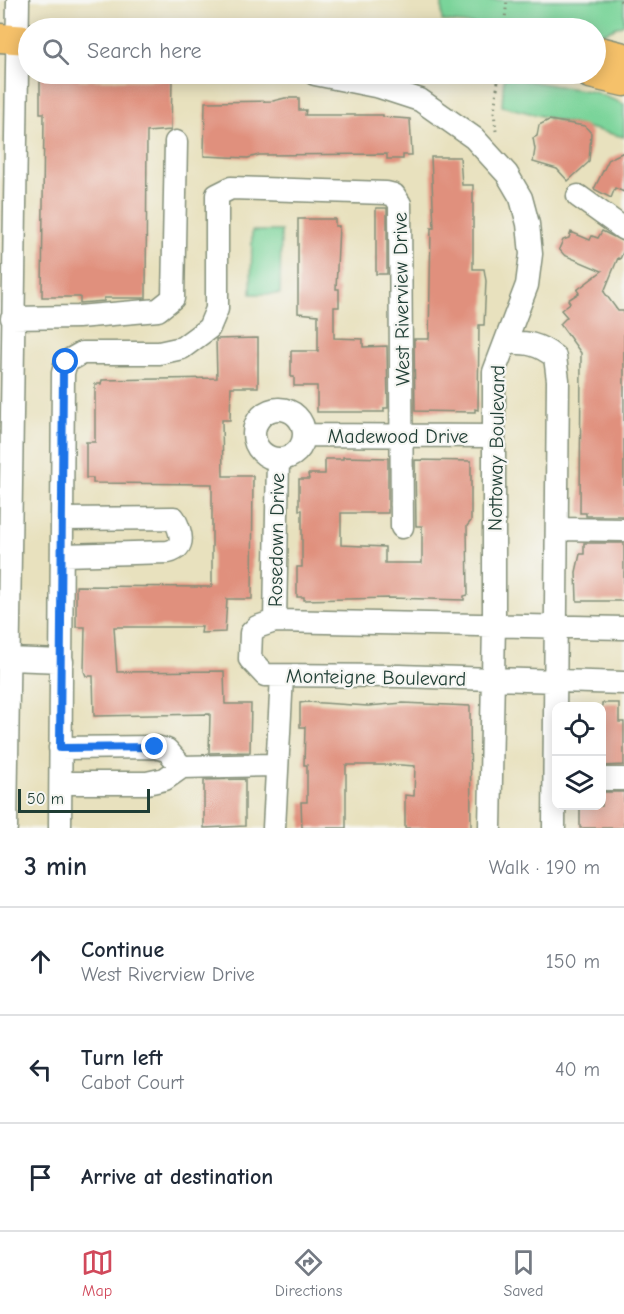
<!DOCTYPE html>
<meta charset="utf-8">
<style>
:root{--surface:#fff;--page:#f6f6f7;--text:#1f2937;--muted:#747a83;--line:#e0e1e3;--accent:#d1495b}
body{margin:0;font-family:"Comic Neue",sans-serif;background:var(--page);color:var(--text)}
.controls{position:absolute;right:18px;bottom:18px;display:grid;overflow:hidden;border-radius:12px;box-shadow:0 3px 15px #0003}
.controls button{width:54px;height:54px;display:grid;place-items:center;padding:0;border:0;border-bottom:2px solid var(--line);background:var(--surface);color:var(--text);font:30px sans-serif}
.scale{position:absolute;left:18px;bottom:15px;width:132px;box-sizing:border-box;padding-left:6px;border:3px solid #1f3d34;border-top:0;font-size:16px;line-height:21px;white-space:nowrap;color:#1f3d34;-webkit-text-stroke:4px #f6f6f2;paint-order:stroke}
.stop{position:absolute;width:18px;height:18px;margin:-14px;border:4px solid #1a73e8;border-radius:50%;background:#fff}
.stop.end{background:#1a73e8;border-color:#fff;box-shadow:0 2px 6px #0008}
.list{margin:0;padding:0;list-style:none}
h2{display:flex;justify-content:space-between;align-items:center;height:78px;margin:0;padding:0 24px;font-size:26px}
h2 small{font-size:20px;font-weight:400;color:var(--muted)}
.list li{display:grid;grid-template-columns:39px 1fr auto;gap:18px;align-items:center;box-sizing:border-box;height:108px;padding:0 24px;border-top:2px solid var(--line)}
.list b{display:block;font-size:22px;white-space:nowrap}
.list p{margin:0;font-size:20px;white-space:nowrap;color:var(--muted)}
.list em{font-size:20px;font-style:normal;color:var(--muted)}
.icon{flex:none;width:33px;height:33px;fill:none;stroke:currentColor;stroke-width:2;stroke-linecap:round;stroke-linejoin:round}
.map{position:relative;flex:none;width:624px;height:828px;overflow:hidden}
.search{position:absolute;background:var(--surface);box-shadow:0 3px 15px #0003;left:18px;right:18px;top:18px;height:66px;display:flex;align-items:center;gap:15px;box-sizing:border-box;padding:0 21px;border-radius:33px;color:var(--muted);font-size:22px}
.sheet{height:402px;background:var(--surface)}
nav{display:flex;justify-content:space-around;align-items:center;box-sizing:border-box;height:84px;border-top:2px solid var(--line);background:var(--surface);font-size:16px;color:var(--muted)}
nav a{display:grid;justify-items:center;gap:3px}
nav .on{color:var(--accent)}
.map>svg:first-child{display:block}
.green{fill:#7ad49a;stroke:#4c8867;stroke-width:1.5}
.building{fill:#e0907d}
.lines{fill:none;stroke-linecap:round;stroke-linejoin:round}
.minor-casing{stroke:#848f79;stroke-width:25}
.major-casing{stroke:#848f79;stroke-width:31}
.path{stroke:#848f79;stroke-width:3;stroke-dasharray:1.5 4.5;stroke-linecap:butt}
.minor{stroke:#fff;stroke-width:22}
.major{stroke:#f5c16b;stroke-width:28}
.route{stroke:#1a73e8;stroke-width:8}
.labels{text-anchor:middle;stroke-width:4.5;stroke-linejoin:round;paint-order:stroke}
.street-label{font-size:20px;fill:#1f3d34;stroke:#f6f6f2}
</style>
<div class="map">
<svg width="624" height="828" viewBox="0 0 624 828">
<rect width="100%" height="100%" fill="#f6f6f2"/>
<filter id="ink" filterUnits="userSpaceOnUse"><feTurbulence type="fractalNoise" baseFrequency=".0167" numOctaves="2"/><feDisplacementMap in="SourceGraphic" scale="12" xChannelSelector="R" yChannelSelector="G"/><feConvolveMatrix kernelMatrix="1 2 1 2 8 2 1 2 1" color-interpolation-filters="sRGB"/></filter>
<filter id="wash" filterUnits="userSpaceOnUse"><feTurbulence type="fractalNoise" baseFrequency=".008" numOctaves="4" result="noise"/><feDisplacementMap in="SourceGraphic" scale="24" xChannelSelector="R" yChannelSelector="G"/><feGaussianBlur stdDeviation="1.35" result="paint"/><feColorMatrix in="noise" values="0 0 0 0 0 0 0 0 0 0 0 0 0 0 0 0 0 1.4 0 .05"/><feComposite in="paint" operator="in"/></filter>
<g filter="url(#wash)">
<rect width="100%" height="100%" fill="#e8e1be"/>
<path class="green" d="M 442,0 L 624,0 L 624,24 L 596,36 L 596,28 L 506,28 L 442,21 Z
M 504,77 L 594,92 L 624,104 L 624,137 L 502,106 Z
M 252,231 L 281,231 L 280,294 L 251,294 Z"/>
<g id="blocks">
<path class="building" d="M 40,75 L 80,75 L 79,80 L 172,80 L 171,130 L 147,132 L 146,298 L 104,298 L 104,301 L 80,303 L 80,297 L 42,297 L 44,113 L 40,113 Z
M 285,98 L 299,98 L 299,110 L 306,110 L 305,115 L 383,115 L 383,117 L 410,119 L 412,155 L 403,155 L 403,159 L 387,159 L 387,154 L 259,155 L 248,158 L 204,156 L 205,102 L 273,101 Z
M 549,120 L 585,126 L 591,133 L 589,162 L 568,181 L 557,169 L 533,162 L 535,149 L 533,138 L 537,136 L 539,125 Z
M 624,152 L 624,192 L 615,188 L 611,198 L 594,189 L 609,159 Z
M 431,157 L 460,157 L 462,185 L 473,185 L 473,269 L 484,269 L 486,281 L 484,325 L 479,325 L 478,410 L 475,409 L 475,412 L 415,411 L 414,339 L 429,339 L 431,228 L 434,228 Z
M 376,208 L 387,208 L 387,274 L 376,274 Z
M 298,219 L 335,219 L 335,226 L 339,226 L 336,289 L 339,289 L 339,307 L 334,307 L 334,338 L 363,339 L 363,347 L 387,346 L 388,408 L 384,408 L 384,412 L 317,412 L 317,386 L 294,386 L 294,377 L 291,377 L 291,351 L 318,351 L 318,315 L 298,313 Z
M 602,231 L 624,242 L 624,250 L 620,259 L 618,258 L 604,292 L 618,311 L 624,311 L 624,516 L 586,516 L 586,513 L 580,513 L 581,353 L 560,324 L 567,317 L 561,310 L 570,303 L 568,300 L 579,293 L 577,290 L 602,271 L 564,255 L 559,249 L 563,240 L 569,238 L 571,232 L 590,240 L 592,236 L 598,238 Z
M 258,338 L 258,387 L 231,387 L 230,420 L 222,420 L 223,476 L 253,476 L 252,599 L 227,599 L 225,632 L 201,633 L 202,627 L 114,627 L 117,672 L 224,671 L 225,704 L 251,704 L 250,752 L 209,753 L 210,714 L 94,716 L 93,676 L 86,676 L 84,671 L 85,627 L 76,627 L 76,586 L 212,587 L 212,484 L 93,483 L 93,478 L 86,478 L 86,442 L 95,442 L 95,384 L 101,384 L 102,380 L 217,378 L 216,339 Z
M 343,457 L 388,458 L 388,513 L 341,513 L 341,545 L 385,547 L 385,563 L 422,563 L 422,526 L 416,526 L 415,460 L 471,461 L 471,521 L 467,526 L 468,595 L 464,596 L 464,600 L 390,598 L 304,600 L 304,597 L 297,597 L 297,567 L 302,567 L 302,510 L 299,510 L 299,479 L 309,479 L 308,474 L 325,474 L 325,459 L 343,459 Z
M 584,543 L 624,543 L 624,601 L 577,601 L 576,572 L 580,554 L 584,554 Z
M 307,702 L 368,706 L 403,703 L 470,706 L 471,828 L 405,828 L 405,795 L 414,796 L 415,766 L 401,765 L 346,765 L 346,828 L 302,828 L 301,802 L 307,802 L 307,765 L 304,765 L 305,727 L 300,727 L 300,703 Z
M 602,703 L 619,703 L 619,722 L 624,722 L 624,765 L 602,766 Z
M 245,779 L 245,826 L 204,828 L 204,780 Z
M 602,792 L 624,792 L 624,828 L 580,828 L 580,807 L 602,806 Z"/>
</g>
</g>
<g filter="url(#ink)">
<use href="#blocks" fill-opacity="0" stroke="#848f79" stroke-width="1.5"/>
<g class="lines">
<g class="minor-casing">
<path id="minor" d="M 315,74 L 380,87 L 420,100 L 474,138 L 507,174 L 521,198 L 528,224 L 531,254 L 527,285 L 494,372 L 494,624 L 490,828
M 578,196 L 624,229
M 12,318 L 78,317 L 158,310 L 173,298 L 176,142
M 507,343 C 527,342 539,344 555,357 L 558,380 L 554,828
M254 434a25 25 0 1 1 50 0a25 25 0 1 1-50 0Z
M 304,435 L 493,436
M 63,519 L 174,518 C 181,532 187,547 168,552 L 64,555
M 557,529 L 624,530
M 275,621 L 278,459
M 624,628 L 275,621 L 257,627 L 251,633 L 250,659 L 265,675 L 399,676 L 624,683
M 8,659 L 62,661
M 60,748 L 155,747 L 167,750 L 182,767 L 276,765
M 602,779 L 624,779
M 61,783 L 147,783 L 165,779 L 182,767
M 6,828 L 18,0
M 60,828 L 63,373 L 66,362 L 82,353 L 159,353 L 182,348 L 209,328 L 217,309 L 217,195 L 231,188 L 386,193 L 394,195 L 400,204 L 402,527
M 274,828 L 282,676"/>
</g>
<g class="major-casing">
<path id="major" d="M 0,38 L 28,40
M 596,50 L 624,57
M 590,74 L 624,82"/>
</g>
<path class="path" d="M 620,0 L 624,5
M 504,28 L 507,0
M 496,131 L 494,112 L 499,74"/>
<use href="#minor" class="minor"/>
<use href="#major" class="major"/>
</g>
</g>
<g class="lines" filter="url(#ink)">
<path class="route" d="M 66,362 L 63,373 L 60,748 L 155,747"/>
</g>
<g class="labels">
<g class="street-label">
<text transform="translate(401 299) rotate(-91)" y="7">West Riverview Drive</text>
<text x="398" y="443">Madewood Drive</text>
<text transform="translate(496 448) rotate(-89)" y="7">Nottoway Boulevard</text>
<text transform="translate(276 540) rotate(-89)" y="7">Rosedown Drive</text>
<text transform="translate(376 677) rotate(1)" y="7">Monteigne Boulevard</text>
</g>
</g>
</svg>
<div class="controls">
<button><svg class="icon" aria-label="locate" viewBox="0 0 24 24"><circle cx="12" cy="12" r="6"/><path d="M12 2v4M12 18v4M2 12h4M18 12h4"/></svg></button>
<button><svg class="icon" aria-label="layers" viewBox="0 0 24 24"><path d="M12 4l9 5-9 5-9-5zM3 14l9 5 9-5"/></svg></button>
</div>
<div class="scale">50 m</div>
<div class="stop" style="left:66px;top:362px"></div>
<div class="stop end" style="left:155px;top:747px"></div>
<div class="search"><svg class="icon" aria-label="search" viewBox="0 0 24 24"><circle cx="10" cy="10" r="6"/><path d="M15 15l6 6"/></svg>Search here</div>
</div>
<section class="sheet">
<h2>3 min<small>Walk · 190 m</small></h2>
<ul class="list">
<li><svg class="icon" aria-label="ahead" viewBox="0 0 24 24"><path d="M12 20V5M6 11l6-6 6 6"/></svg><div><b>Continue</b><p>West Riverview Drive</p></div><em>150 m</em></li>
<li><svg class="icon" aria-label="left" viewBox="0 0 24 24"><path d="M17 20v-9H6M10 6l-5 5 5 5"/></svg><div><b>Turn left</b><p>Cabot Court</p></div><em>40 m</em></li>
<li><svg class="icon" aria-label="arrive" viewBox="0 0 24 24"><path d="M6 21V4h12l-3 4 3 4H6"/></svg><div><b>Arrive at destination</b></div></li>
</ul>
</section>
<nav>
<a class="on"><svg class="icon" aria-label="map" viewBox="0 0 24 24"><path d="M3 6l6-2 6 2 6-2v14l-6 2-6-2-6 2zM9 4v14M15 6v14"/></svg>Map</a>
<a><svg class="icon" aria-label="directions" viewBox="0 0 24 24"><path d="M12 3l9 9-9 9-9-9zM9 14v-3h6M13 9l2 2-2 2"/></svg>Directions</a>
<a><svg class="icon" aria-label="saved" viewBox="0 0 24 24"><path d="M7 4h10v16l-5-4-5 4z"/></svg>Saved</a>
</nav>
